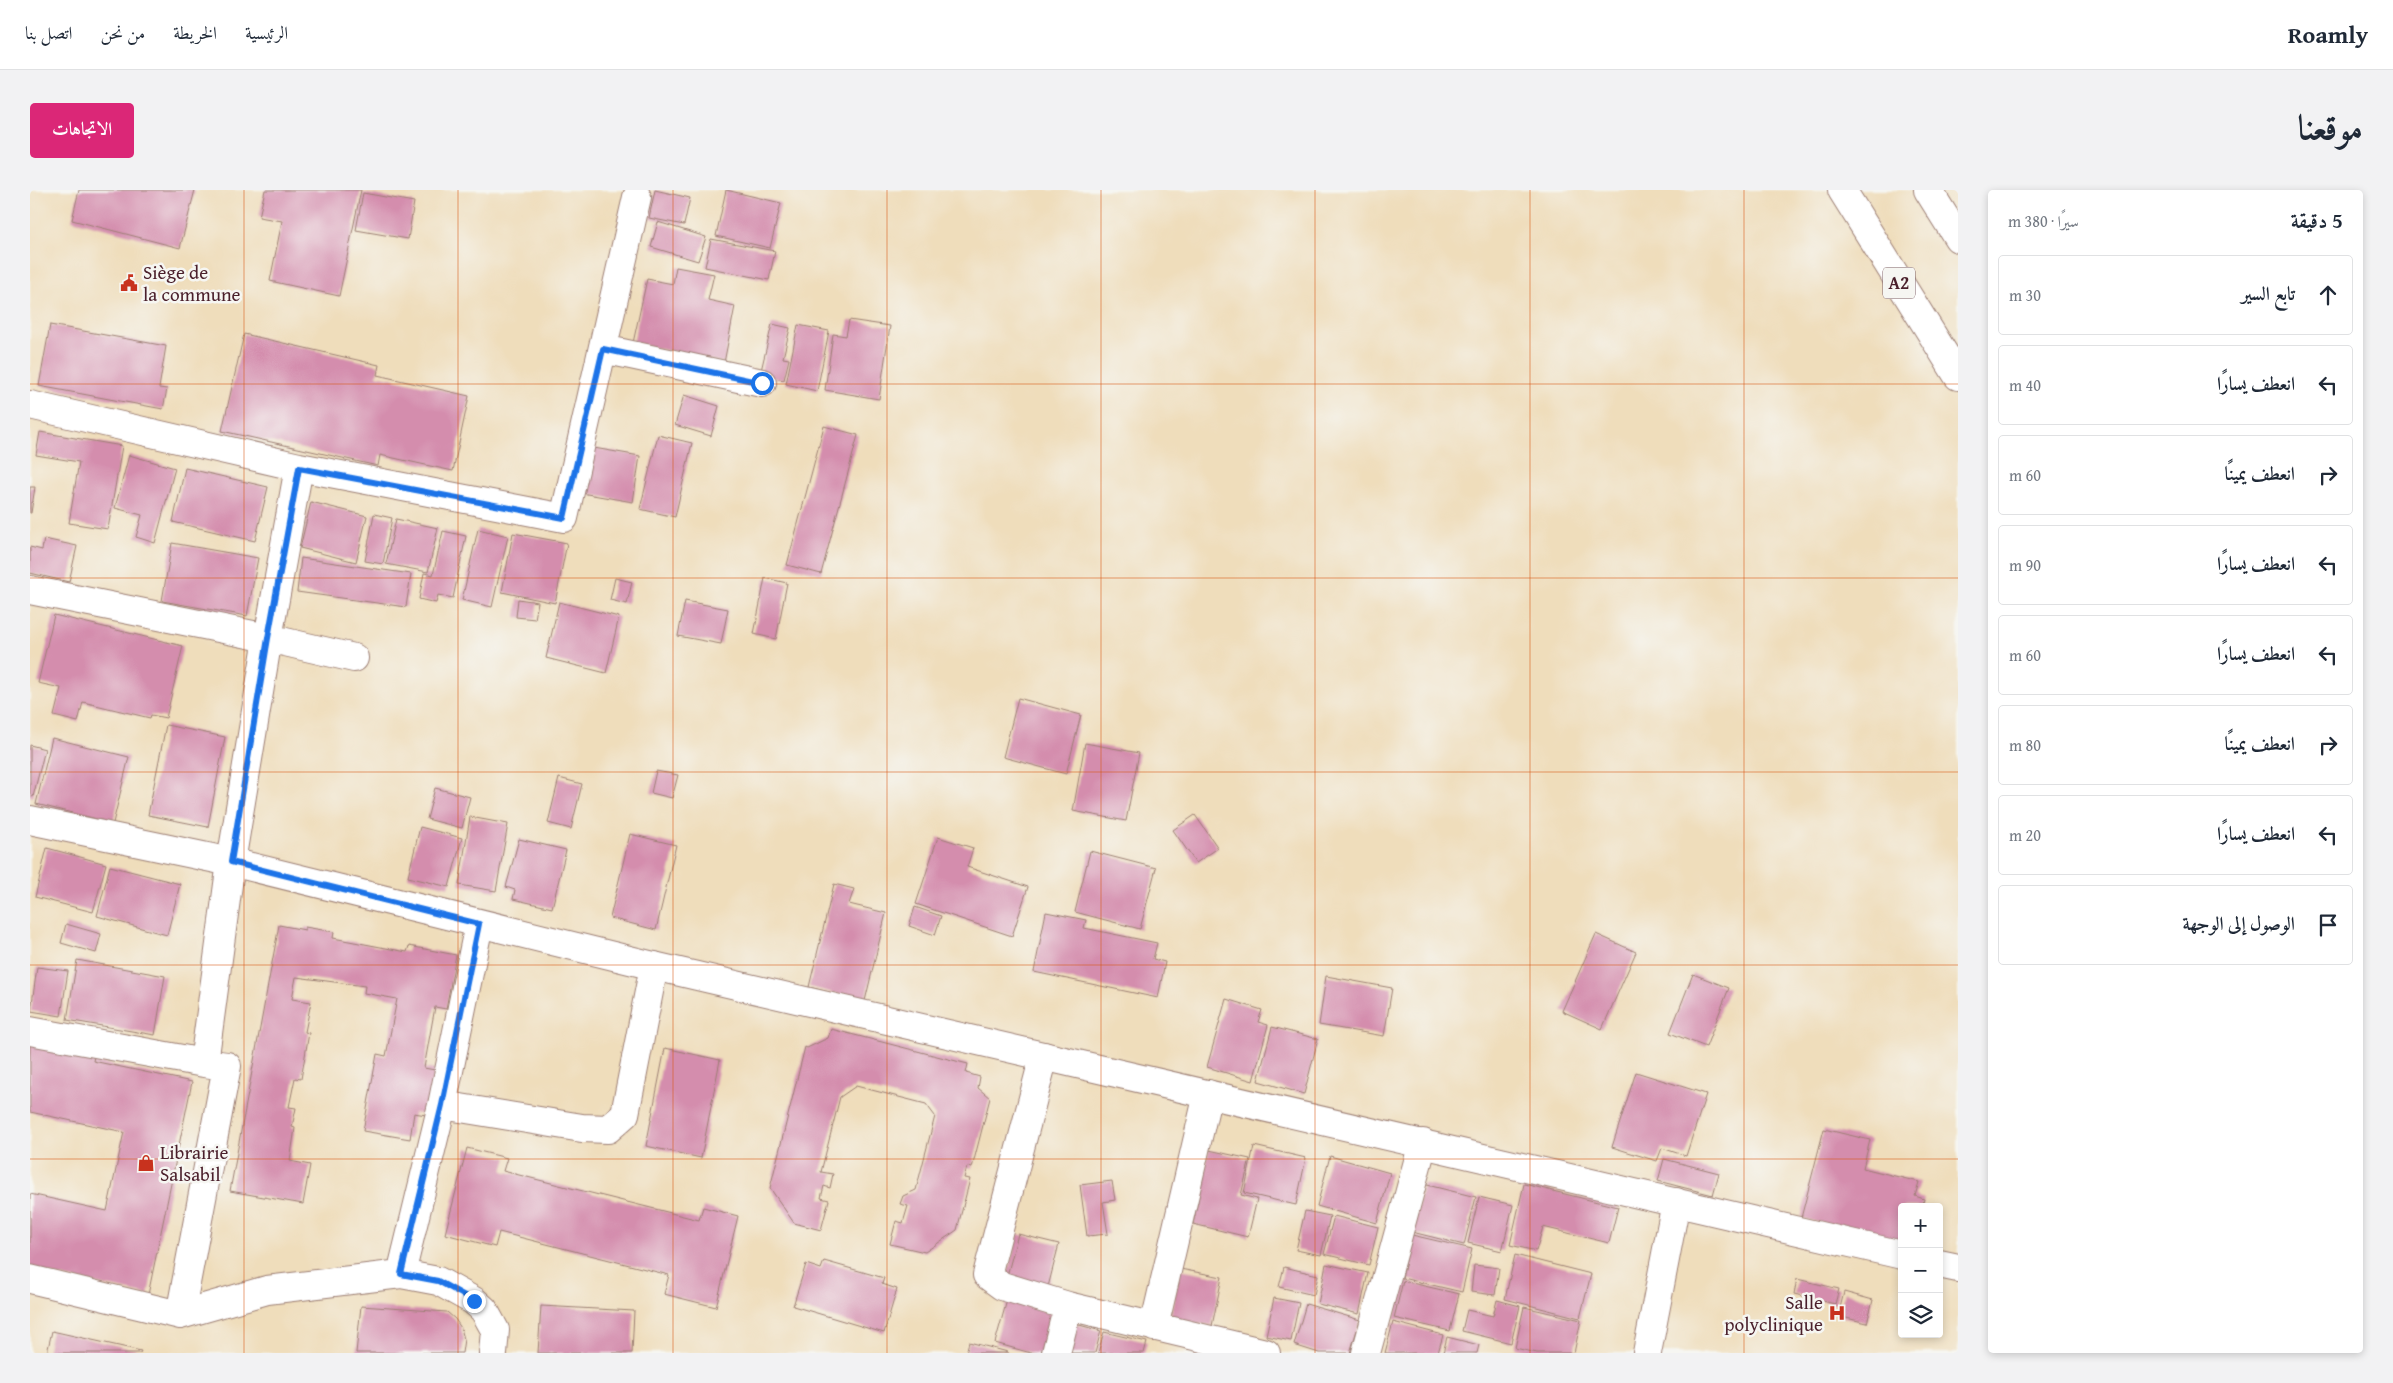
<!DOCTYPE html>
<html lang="ar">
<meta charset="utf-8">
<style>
:root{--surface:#fff;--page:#f2f2f3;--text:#1f2937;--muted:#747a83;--line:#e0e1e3;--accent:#db2777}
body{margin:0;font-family:"Gentium Book Plus",Amiri,serif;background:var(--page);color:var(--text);direction:rtl}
.controls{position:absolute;right:15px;bottom:15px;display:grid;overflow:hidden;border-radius:5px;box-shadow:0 2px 8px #0003}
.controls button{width:45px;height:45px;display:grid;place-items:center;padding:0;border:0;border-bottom:1px solid var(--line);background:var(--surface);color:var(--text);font:25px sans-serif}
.stop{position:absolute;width:15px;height:15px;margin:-11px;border:4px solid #1a73e8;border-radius:50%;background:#fff}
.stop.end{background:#1a73e8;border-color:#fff;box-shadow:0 1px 5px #0008}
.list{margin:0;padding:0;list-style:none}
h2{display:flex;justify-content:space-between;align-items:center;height:65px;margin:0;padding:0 20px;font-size:21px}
h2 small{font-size:16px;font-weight:400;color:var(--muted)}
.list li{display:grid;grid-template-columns:32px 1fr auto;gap:15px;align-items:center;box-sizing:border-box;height:80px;margin:0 10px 10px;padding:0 10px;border:1px solid var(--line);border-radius:5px}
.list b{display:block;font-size:19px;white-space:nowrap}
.list em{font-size:16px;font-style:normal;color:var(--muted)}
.icon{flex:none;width:28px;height:28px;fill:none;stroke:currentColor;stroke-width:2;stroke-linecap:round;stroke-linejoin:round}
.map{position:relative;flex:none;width:1928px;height:1163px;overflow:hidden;direction:ltr;border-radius:5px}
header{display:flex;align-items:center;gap:30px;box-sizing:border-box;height:70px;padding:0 25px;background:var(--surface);border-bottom:1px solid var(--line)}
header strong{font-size:24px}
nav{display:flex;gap:28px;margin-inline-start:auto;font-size:18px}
.intro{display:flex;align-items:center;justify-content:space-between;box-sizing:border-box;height:120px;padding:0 30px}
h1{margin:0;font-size:35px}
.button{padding:12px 22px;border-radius:5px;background:var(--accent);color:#fff;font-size:18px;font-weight:700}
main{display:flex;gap:30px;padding:0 30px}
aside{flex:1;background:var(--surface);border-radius:5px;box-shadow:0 2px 8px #0003}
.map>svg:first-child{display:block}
.building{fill:#d48dad}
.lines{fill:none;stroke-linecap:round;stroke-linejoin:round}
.minor-casing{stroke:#9c7e73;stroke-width:30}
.major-casing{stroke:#9c7e73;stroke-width:30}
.highway-casing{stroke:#9c7e73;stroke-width:30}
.minor{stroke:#fff;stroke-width:28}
.major{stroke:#fff;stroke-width:28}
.highway{stroke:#fff;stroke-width:28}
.route{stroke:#1a73e8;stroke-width:6}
.grid{fill:none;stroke:#d8530f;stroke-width:1;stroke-opacity:0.55}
.labels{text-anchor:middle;stroke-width:5;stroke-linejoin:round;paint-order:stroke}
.shield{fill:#f6f6f2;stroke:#7e6067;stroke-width:1}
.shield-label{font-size:18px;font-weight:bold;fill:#4a1f2b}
.poi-label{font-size:19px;fill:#4a1f2b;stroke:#f6f6f2;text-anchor:start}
</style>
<header>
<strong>Roamly</strong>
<nav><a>الرئيسية</a><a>الخريطة</a><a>من نحن</a><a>اتصل بنا</a></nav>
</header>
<div class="intro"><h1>موقعنا</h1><a class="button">الاتجاهات</a></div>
<main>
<aside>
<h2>5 دقيقة<small>سيرًا · 380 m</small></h2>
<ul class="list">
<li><svg class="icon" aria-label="ahead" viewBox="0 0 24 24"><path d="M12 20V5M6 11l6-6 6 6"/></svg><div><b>تابع السير</b></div><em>30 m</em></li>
<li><svg class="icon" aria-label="left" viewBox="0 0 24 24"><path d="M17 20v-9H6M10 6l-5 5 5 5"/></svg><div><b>انعطف يسارًا</b></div><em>40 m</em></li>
<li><svg class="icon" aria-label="right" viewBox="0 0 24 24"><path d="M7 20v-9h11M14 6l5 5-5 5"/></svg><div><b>انعطف يمينًا</b></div><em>60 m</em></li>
<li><svg class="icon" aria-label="left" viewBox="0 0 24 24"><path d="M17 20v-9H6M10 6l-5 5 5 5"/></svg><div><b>انعطف يسارًا</b></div><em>90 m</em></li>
<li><svg class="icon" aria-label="left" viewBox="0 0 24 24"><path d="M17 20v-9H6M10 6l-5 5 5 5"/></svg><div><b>انعطف يسارًا</b></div><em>60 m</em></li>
<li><svg class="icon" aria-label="right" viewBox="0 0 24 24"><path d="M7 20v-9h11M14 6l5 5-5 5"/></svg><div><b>انعطف يمينًا</b></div><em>80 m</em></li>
<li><svg class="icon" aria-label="left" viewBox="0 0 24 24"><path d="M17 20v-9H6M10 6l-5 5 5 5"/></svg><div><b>انعطف يسارًا</b></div><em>20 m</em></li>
<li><svg class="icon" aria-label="arrive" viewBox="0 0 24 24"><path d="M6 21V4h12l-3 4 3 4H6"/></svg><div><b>الوصول إلى الوجهة</b></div></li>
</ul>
</aside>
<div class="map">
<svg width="1928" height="1163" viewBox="0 0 1928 1163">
<rect width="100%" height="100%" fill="#f6f6f2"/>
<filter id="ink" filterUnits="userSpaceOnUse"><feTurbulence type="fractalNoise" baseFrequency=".02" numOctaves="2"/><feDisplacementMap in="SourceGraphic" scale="10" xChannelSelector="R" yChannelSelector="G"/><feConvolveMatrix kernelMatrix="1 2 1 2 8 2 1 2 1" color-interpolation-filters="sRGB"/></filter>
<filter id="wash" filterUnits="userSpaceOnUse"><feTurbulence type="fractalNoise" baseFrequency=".0096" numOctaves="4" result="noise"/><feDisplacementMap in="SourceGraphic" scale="20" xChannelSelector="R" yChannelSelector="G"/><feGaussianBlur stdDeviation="1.12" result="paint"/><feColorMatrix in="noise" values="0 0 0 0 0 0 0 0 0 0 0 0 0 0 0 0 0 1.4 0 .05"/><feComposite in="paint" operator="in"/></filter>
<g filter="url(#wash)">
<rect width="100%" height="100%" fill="#efddbb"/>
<g id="blocks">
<path class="building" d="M 49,0 L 165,0 L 150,58 L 42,30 Z
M 235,0 L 331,0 L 309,106 L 240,91 L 252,31 L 229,27 Z
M 625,0 L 660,8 L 654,35 L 619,28 Z
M 696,0 L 751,13 L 740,58 L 686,46 Z
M 333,3 L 384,12 L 378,49 L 326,40 Z
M 628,32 L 676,47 L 668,71 L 621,57 Z
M 681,49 L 745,61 L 739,90 L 675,77 Z
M 646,77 L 684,84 L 678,110 L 705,116 L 694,173 L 603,153 L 617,89 L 643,94 Z
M 819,130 L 860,136 L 849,209 L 795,200 L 803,144 L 816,146 Z
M 742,134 L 760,138 L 753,168 L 759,169 L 754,190 L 730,185 Z
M 20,135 L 136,156 L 129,198 L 137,199 L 133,219 L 9,196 Z
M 768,135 L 799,141 L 787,201 L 756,194 Z
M 214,144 L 349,175 L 347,185 L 439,206 L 423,281 L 350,265 L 348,276 L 192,241 Z
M 654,205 L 689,216 L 681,246 L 645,235 Z
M 794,236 L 828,245 L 791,384 L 757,375 Z
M 10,242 L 92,256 L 78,339 L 39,333 L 49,272 L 6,265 Z
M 628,245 L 662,253 L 645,327 L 610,319 Z
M 558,257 L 610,266 L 603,312 L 551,303 Z
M 99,265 L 145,278 L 125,353 L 106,347 L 112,325 L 85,318 Z
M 155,278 L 238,297 L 225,351 L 143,332 Z
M 0,297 L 5,297 L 1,323 L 0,323 Z
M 281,312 L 337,326 L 326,372 L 270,358 Z
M 344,324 L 362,328 L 353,374 L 335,371 Z
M 366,329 L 408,338 L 398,382 L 356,374 Z
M 448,339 L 478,346 L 462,417 L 432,410 Z
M 413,341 L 436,346 L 423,408 L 408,405 L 406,413 L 389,409 L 394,383 L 403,385 Z
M 483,343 L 537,353 L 525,413 L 472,402 Z
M 14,349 L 47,356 L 39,392 L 0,383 L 0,357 L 12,360 Z
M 142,353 L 228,368 L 217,426 L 132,411 Z
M 271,368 L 381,384 L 376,417 L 267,402 Z
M 585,388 L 602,392 L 597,414 L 580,410 Z
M 735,388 L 757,393 L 746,449 L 724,444 Z
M 488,409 L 508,412 L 505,429 L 486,427 Z
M 655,411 L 698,419 L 691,454 L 648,446 Z
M 529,412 L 589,427 L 576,483 L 516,468 Z
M 24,425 L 153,456 L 136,528 L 121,525 L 120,528 L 53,512 L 48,532 L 24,526 L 31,498 L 8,493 Z
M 988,508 L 1051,525 L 1036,584 L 973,567 Z
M 136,535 L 195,547 L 178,637 L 118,625 Z
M 22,548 L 99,567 L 83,633 L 6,614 Z
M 1055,553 L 1109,563 L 1096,631 L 1043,621 Z
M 0,555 L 15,559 L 3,607 L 0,606 Z
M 626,581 L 648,585 L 642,608 L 621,603 Z
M 529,588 L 552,594 L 541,639 L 518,633 Z
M 405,598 L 440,607 L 432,638 L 397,629 Z
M 1165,625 L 1188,658 L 1166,673 L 1143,640 Z
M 440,627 L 478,634 L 466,701 L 429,695 Z
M 390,637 L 432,648 L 419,697 L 378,687 Z
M 600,644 L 646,655 L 626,740 L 580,728 Z
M 908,647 L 943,658 L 937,677 L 998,697 L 982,746 L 886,714 Z
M 489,649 L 536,660 L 522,718 L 483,709 L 485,700 L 476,697 Z
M 17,658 L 76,674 L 63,722 L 5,707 Z
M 1060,661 L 1126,678 L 1110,739 L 1045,722 Z
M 80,676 L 150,694 L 137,745 L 67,726 Z
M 804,694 L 824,699 L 819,714 L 856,723 L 835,811 L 779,797 Z
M 885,717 L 911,726 L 905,745 L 879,736 Z
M 1016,722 L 1056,730 L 1054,738 L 1127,753 L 1123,769 L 1135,772 L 1128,808 L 1004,782 Z
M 36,734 L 71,744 L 66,763 L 31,753 Z
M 249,735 L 275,740 L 275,737 L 304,742 L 303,748 L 377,762 L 379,756 L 426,765 L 416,819 L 405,817 L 394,878 L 405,880 L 396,925 L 384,923 L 380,949 L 333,941 L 347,864 L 356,866 L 367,809 L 334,803 L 335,796 L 266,787 L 262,809 L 281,812 L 275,842 L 279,843 L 271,889 L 265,888 L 259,917 L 266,918 L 262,937 L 265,938 L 260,971 L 280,975 L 273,1014 L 200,1001 Z
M 1566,744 L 1606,762 L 1572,839 L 1532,821 Z
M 47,770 L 135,786 L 125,845 L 37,830 Z
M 7,777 L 38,781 L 31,826 L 1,821 Z
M 1663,784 L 1699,798 L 1676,857 L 1640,843 Z
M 1296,786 L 1362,798 L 1354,846 L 1289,835 Z
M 1196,809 L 1232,820 L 1228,832 L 1238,835 L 1223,891 L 1177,877 Z
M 1242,837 L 1288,849 L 1274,904 L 1228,891 Z
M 801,839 L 938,874 L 936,883 L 950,887 L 948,898 L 960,908 L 942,978 L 937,977 L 934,988 L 940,989 L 927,1040 L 895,1062 L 860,1054 L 866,1031 L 873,1033 L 878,1016 L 870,1014 L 873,1006 L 886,1000 L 905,926 L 896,914 L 826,896 L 810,907 L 791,982 L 803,984 L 800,998 L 794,996 L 791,1008 L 799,1010 L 791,1040 L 764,1033 L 740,998 L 775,857 L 777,858 L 798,848 Z
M 0,848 L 65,862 L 63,871 L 162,892 L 118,1105 L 0,1080 L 0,1004 L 77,1021 L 94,942 L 0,922 Z
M 635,858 L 690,870 L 671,968 L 616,956 Z
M 1606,882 L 1676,904 L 1656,966 L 1632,958 L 1627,971 L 1582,957 Z
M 1794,939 L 1840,950 L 1833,978 L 1889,992 L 1885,1006 L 1894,1009 L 1892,1017 L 1872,1017 L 1872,1054 L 1771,1028 Z
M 1224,956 L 1276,968 L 1266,1015 L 1214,1003 Z
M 437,958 L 477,968 L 473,981 L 669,1030 L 673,1017 L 708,1026 L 686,1117 L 634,1104 L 639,1085 L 469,1042 L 465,1057 L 415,1044 Z
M 1179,960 L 1220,969 L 1211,1005 L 1227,1009 L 1218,1047 L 1163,1034 Z
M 1300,966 L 1360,983 L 1347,1033 L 1287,1016 Z
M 1634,969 L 1689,983 L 1683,1005 L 1628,991 Z
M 1082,991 L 1085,1010 L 1073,1012 L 1078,1044 L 1057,1046 L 1050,995 Z
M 1393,994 L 1446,1007 L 1434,1055 L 1382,1042 Z
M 1494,994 L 1588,1017 L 1579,1053 L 1513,1037 L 1506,1061 L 1480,1055 Z
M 1449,1007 L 1483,1015 L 1472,1061 L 1438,1053 Z
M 1275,1021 L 1300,1026 L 1291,1065 L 1266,1060 Z
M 1304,1026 L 1348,1037 L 1339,1075 L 1294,1064 Z
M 988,1044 L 1029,1054 L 1018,1097 L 977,1086 Z
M 1382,1045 L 1442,1059 L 1432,1102 L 1372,1088 Z
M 1485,1065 L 1561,1084 L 1550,1128 L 1475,1109 Z
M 794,1071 L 854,1088 L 852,1094 L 867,1099 L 854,1143 L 763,1116 L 776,1074 L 791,1079 Z
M 1296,1074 L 1338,1083 L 1329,1124 L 1288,1114 Z
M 1444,1075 L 1469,1078 L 1465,1105 L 1441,1102 Z
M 1254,1077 L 1288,1085 L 1284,1105 L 1249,1097 Z
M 1150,1079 L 1192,1087 L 1182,1136 L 1140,1128 Z
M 1767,1089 L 1809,1099 L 1805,1114 L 1764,1104 Z
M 1373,1091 L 1429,1104 L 1420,1141 L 1364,1128 Z
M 1814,1102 L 1843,1110 L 1837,1133 L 1808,1126 Z
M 1244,1108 L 1269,1113 L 1261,1151 L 1236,1146 Z
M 977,1110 L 1022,1123 L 1011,1163 L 1001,1163 L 965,1153 Z
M 1467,1110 L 1490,1116 L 1481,1153 L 1432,1141 L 1437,1120 L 1463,1126 Z
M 1276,1114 L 1330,1130 L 1320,1163 L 1289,1163 L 1264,1155 Z
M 331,1116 L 417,1122 L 425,1129 L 431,1138 L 434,1149 L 432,1163 L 326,1163 Z
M 511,1116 L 604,1121 L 602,1163 L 508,1163 Z
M 1494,1117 L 1551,1130 L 1544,1163 L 1507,1163 L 1485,1158 Z
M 1363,1132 L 1413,1145 L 1408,1163 L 1355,1163 Z
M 1042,1133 L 1071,1141 L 1065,1163 L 1034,1163 Z
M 22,1141 L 111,1161 L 110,1163 L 17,1163 Z
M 1074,1142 L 1117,1152 L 1114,1163 L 1068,1163 Z
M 1417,1147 L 1449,1155 L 1447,1163 L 1413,1163 Z
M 939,1152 L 978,1162 L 978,1163 L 936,1163 Z"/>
</g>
</g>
<g filter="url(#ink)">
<use href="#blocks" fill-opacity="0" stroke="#9c7e73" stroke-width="1"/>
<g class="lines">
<g class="minor-casing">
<path id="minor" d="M 573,159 L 732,193
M 0,215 L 269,277 L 534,328 L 607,7
M 0,400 L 238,448 L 324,468
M 449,734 L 412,915 L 371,1084 L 408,1091 L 444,1111 L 454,1120 L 465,1140 L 463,1163
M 0,841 L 174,873
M 1014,866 L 957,1085 L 972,1096 L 1038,1116 L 1236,1163
M 412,915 L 552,938 L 578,939 L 595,924 L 624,776
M 0,1089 L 150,1125 L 237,1100 L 371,1084
M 150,1125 L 197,876 L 174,873 L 201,672 L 238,448 L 269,277
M 1124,1137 L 1178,904
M 1026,1163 L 1038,1116
M 1336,1163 L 1393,953
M 1617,1163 L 1646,1012"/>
</g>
<g class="major-casing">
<path id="major" d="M 0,630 L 201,672 L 624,776 L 1872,1065
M 1909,1074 L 1928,1078"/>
</g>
<g class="highway-casing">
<path id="highway" d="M 1812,0 L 1928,186
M 1898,0 L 1928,48"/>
</g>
<use href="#minor" class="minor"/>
<use href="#major" class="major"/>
<use href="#highway" class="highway"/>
</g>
</g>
<g class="lines" filter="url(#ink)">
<path class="route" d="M 444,1111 L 408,1091 L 371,1084 L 412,915 L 449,734 L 201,672 L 238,448 L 269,278 L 534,328 L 573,159 L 732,193"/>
</g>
<path class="grid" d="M 214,0 L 214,1163M 428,0 L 428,1163M 643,0 L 643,1163M 857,0 L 857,1163M 1071,0 L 1071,1163M 1285,0 L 1285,1163M 1500,0 L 1500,1163M 1714,0 L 1714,1163M 0,194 L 1928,194M 0,388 L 1928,388M 0,582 L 1928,582M 0,775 L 1928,775M 0,969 L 1928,969"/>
<defs>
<g id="civic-bare" transform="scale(1.35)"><path d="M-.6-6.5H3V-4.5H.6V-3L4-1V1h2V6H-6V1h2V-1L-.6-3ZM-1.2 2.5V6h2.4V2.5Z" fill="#c8321e" stroke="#f6f6f2" stroke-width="2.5" paint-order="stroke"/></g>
<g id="shop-bare" transform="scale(1.35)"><path d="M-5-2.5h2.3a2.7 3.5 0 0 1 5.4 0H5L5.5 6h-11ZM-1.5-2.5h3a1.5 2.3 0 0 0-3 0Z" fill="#c8321e" stroke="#f6f6f2" stroke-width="2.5" paint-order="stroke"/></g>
<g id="hospital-bare" transform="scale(1.35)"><path d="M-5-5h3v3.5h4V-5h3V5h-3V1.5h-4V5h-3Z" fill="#c8321e" stroke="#f6f6f2" stroke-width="2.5" paint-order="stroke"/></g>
</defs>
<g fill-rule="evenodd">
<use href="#civic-bare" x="99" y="93"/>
<use href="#shop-bare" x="116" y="973"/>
<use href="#hospital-bare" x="1807" y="1123"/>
</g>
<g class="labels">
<rect class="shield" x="1853" y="77.5" width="32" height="31" rx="4"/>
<g class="shield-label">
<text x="1869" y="99">A2</text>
</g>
<g class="poi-label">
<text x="113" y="89">Siège de<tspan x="113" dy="22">la commune</tspan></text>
<text x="130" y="969">Librairie<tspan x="130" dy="22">Salsabil</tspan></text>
<text x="1793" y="1119" text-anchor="end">Salle<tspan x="1793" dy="22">polyclinique</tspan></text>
</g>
</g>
</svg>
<div class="controls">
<button>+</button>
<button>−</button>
<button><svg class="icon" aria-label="layers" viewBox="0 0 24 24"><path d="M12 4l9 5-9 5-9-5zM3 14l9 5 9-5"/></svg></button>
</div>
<div class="stop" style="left:732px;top:193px"></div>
<div class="stop end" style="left:444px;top:1111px"></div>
</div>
</main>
